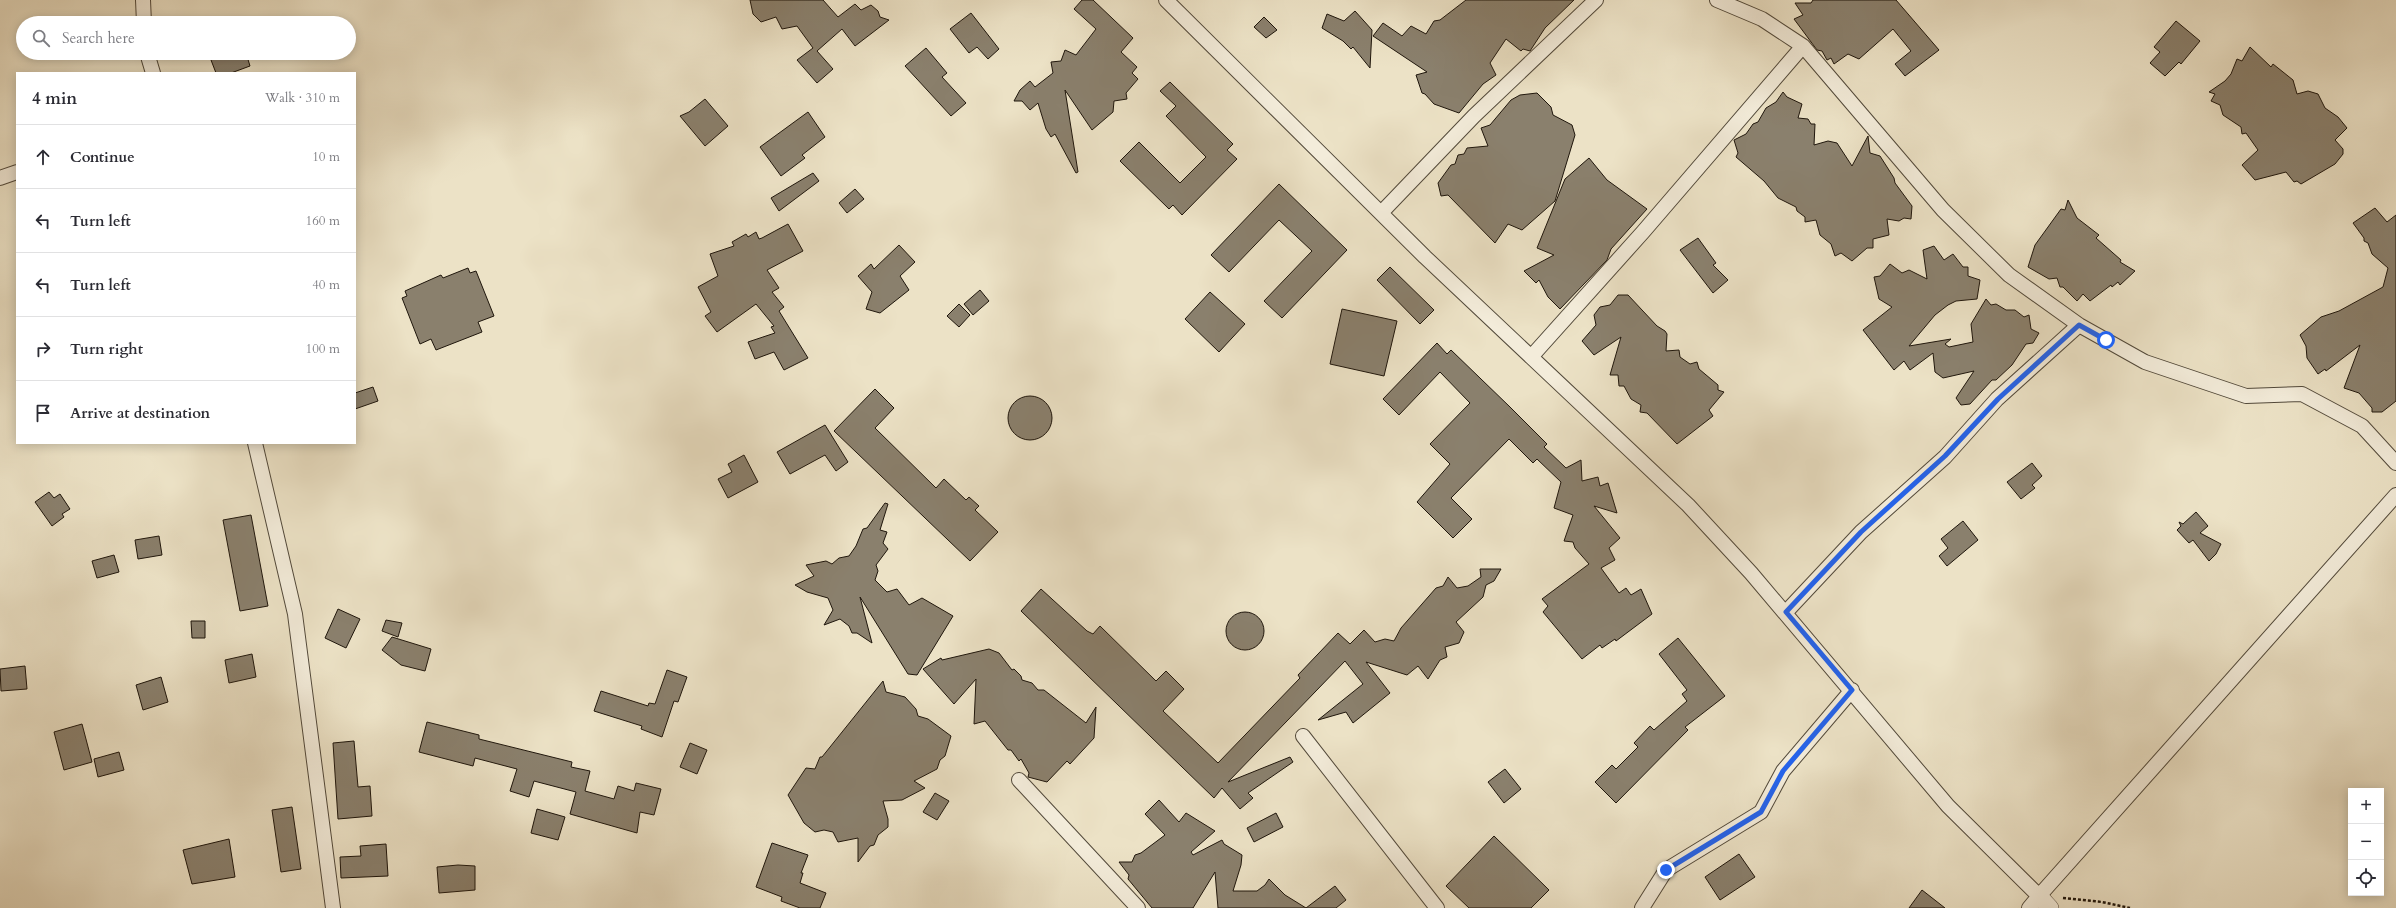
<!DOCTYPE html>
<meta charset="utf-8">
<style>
:root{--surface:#fff;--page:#f2f2f3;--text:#2b2b33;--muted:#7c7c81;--line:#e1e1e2}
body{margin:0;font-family:Cardo,serif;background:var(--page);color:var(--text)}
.controls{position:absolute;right:12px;bottom:12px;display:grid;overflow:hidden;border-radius:0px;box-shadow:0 2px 10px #0003}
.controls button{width:36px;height:36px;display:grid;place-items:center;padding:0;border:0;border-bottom:1px solid var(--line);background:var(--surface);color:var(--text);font:20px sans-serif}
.stop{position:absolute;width:12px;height:12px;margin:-9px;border:3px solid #2563eb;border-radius:50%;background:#fff}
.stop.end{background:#2563eb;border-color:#fff;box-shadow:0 1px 4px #0008}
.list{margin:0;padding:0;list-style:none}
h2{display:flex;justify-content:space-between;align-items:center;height:52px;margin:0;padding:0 16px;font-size:17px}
h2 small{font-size:13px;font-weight:400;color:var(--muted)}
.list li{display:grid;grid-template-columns:26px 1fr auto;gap:12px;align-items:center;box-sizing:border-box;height:64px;padding:0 16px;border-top:1px solid var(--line)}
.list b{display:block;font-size:15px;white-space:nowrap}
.list em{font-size:13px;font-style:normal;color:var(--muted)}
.icon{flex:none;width:22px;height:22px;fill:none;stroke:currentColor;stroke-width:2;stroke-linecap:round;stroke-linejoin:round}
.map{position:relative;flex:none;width:2396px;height:908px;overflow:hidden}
.search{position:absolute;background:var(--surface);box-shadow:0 2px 10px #0003;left:16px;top:16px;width:340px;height:44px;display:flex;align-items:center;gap:10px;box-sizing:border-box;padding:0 14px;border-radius:22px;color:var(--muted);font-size:15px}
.panel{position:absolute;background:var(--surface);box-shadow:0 2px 10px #0003;left:16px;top:72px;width:340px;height:372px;border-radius:0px}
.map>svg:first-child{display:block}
.building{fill:#8a806d;stroke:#1f160c}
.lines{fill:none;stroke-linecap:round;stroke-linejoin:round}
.minor-casing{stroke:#52493a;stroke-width:16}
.tertiary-casing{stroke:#52493a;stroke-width:18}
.path{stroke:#1f160c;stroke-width:2.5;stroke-dasharray:3 2;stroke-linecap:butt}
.minor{stroke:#f3ecda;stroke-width:14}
.tertiary{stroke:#f3ecda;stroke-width:17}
.route{stroke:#2563eb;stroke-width:5}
</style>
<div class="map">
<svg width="2396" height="908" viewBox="0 0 2396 908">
<rect width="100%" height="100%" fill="#ece2c6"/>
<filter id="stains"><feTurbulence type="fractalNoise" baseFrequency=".005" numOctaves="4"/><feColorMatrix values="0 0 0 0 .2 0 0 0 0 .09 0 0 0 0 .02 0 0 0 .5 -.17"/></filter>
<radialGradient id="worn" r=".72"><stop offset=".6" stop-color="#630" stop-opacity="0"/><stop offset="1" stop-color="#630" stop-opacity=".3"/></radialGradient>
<path class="building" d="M 750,0 L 823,0 L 838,17 L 855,4 L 861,10 L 871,5 L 878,11 L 880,17 L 889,20 L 855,46 L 842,29 L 817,51 L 833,69 L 817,83 L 797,60 L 813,48 L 797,26 L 782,29 L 776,17 L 761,22 L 753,14 Z
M 1082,0 L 1093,0 L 1133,38 L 1121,52 L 1137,67 L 1132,73 L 1138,79 L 1126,93 L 1127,99 L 1114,101 L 1113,112 L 1092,130 L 1065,90 L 1078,172 L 1076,173 L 1055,134 L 1051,137 L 1046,129 L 1038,103 L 1030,110 L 1022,101 L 1014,101 L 1020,90 L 1030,81 L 1035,87 L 1053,73 L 1051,62 L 1061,61 L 1065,50 L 1076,55 L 1096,29 L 1074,9 Z
M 1466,0 L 1574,0 L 1545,28 L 1530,51 L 1523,49 L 1521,51 L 1506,39 L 1490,63 L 1496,75 L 1483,84 L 1459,113 L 1434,104 L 1425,94 L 1422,93 L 1416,75 L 1427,72 L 1373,36 L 1383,23 L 1402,36 L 1411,26 L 1426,34 L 1434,21 L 1440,20 Z
M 1813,0 L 1896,0 L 1939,50 L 1905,76 L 1895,64 L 1911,51 L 1893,29 L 1859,59 L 1848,54 L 1834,64 L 1831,58 L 1827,60 L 1822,51 L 1817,50 L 1794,19 L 1803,15 L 1795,3 L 1811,3 Z
M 1355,11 L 1372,30 L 1370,68 L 1353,47 L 1351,49 L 1343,41 L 1322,28 L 1327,14 L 1344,21 Z
M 971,13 L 999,49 L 988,59 L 977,47 L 969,53 L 950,29 Z
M 1264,17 L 1277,30 L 1266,38 L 1254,27 Z
M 2176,21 L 2200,41 L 2181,64 L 2179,62 L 2165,76 L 2150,63 L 2160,52 L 2154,47 Z
M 2250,47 L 2271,67 L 2273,64 L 2293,80 L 2297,94 L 2308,91 L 2318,94 L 2325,108 L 2338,117 L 2347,128 L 2335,140 L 2343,149 L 2343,154 L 2335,164 L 2301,184 L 2297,181 L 2294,182 L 2286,172 L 2255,180 L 2242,165 L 2258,150 L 2246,133 L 2242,134 L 2241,127 L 2223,115 L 2220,105 L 2211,101 L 2215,94 L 2209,92 L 2225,81 L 2231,74 L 2237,59 L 2242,61 Z
M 926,48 L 947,73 L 942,77 L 966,103 L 951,116 L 905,66 Z
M 229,53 L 246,53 L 250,66 L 231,73 L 216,73 L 211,60 Z
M 1170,82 L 1233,144 L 1227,150 L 1237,159 L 1182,215 L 1173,205 L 1169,209 L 1120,161 L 1139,142 L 1180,183 L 1206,157 L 1166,116 L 1176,106 L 1160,91 Z
M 1783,92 L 1787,97 L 1802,104 L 1798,118 L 1808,119 L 1811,124 L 1815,124 L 1814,145 L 1828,141 L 1837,143 L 1852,166 L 1868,136 L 1870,153 L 1880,156 L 1894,178 L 1895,183 L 1912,206 L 1911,219 L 1904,218 L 1899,221 L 1887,219 L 1889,235 L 1873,239 L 1873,248 L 1867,248 L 1852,261 L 1841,253 L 1835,256 L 1831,244 L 1820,235 L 1816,220 L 1805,222 L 1805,217 L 1797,211 L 1796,207 L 1778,198 L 1764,181 L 1736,157 L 1738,153 L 1734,140 L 1746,134 L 1753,124 L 1758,122 L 1766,108 L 1776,102 Z
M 1537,93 L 1551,107 L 1553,115 L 1572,125 L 1575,135 L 1555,201 L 1522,230 L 1508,224 L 1495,243 L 1448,195 L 1441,196 L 1438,183 L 1451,165 L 1455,164 L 1458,155 L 1464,154 L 1467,148 L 1488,146 L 1481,128 L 1490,125 L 1511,100 L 1520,95 Z
M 705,99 L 728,126 L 705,146 L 680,116 L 689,112 Z
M 808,112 L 825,137 L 802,155 L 805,158 L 781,176 L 760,147 Z
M 1589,158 L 1607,180 L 1647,209 L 1611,249 L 1607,260 L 1560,309 L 1548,297 L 1539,280 L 1536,283 L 1524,271 L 1554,255 L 1537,248 L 1565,179 Z
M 813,173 L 819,181 L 779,211 L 771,198 Z
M 1279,184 L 1347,250 L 1282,318 L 1264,301 L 1312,251 L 1279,220 L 1229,272 L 1211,255 Z
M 855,189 L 864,199 L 847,213 L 839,203 Z
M 2068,200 L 2077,218 L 2099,235 L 2096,238 L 2121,260 L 2120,262 L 2135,271 L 2120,285 L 2118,282 L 2112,287 L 2111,285 L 2090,301 L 2083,294 L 2077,301 L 2063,287 L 2060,287 L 2057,278 L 2049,279 L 2028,267 L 2035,245 L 2061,209 L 2065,210 Z
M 2375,208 L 2387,222 L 2396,215 L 2396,401 L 2382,412 L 2372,412 L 2372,408 L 2359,393 L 2344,388 L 2360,345 L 2326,371 L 2325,369 L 2318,374 L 2307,358 L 2306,346 L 2300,335 L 2321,317 L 2339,311 L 2383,287 L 2388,268 L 2372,254 L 2368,243 L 2364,241 L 2364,238 L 2353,223 Z
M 788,224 L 803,251 L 767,270 L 779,288 L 772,292 L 784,307 L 779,311 L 808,358 L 784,370 L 774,352 L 755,359 L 748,342 L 775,333 L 771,327 L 774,326 L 756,304 L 717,332 L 705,316 L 711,312 L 698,287 L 718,276 L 710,254 L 734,246 L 732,242 L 746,234 L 748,237 L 756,232 L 759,239 L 762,238 Z
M 1698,238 L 1716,263 L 1713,265 L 1728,280 L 1713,293 L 1680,250 Z
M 899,245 L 915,262 L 900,276 L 909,290 L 880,313 L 866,309 L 872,292 L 858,276 L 871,264 L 874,269 Z
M 1934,246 L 1944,260 L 1953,254 L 1963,267 L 1968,267 L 1968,276 L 1980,280 L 1977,299 L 1956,301 L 1948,305 L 1935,315 L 1909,346 L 1951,339 L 1945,344 L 1949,347 L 1973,342 L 1971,324 L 1986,299 L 1991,305 L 1996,304 L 2006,310 L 2015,310 L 2024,317 L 2029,315 L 2031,329 L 2039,333 L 2033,343 L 2026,344 L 2012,365 L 1996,380 L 1992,380 L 1970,404 L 1961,405 L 1956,398 L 1974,371 L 1943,378 L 1935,372 L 1933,353 L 1910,370 L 1904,361 L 1894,370 L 1863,330 L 1892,307 L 1879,299 L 1874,277 L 1880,276 L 1890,264 L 1902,273 L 1909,270 L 1927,279 L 1923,250 Z
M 1390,267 L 1434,310 L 1420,324 L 1377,280 Z
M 468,268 L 470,273 L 476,271 L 494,316 L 478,322 L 482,332 L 436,350 L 431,339 L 420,344 L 402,298 L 407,296 L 405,291 L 441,275 L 443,278 Z
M 980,290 L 989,301 L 973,315 L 964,304 Z
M 1210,292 L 1245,324 L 1219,352 L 1185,319 Z
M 1618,295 L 1628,295 L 1657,326 L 1665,331 L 1667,334 L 1666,351 L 1679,350 L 1680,357 L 1690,364 L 1697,362 L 1699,369 L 1718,385 L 1718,390 L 1724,392 L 1709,410 L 1713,416 L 1677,444 L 1647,413 L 1640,412 L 1641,405 L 1631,399 L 1624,386 L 1619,386 L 1618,375 L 1610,375 L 1621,337 L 1594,355 L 1582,341 L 1596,325 L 1594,315 L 1600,307 L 1610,305 Z
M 959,304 L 970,315 L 959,327 L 947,316 Z
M 1342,309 L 1397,321 L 1384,376 L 1330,364 Z
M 1437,343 L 1447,354 L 1451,350 L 1510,407 L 1547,444 L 1544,447 L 1566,468 L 1581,460 L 1582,481 L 1598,477 L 1600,486 L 1608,483 L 1617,513 L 1594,506 L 1620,538 L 1609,548 L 1615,560 L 1601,568 L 1619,593 L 1626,588 L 1631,595 L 1641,589 L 1652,614 L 1616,641 L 1615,639 L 1602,648 L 1600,645 L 1582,659 L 1543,612 L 1548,606 L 1542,599 L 1589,564 L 1575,548 L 1573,542 L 1564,541 L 1573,515 L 1554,508 L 1561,482 L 1537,459 L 1533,463 L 1509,439 L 1451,498 L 1472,519 L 1453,538 L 1417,502 L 1450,464 L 1430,444 L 1470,403 L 1440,372 L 1399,415 L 1383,399 Z
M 373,387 L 378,401 L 355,409 L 355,393 Z
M 875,389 L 894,408 L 875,428 L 936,488 L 944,479 L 966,500 L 969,497 L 979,506 L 975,510 L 998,532 L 970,561 L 834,431 Z
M1008 418a22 22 0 1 1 44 0a22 22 0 1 1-44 0Z
M 825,425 L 848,462 L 836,471 L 825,455 L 790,474 L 777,452 Z
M 744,455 L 758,482 L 728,498 L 718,479 L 732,472 L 728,464 Z
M 2032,463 L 2042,476 L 2032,485 L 2035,488 L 2021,499 L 2007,482 Z
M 49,492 L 54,498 L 60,494 L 70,509 L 62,514 L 64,517 L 52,526 L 35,502 Z
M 885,503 L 888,504 L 880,530 L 887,532 L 883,543 L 888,549 L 876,565 L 878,571 L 875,580 L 887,592 L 897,589 L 909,605 L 922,598 L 953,616 L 917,675 L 908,674 L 860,597 L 872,643 L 857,633 L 852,633 L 849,626 L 840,619 L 824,625 L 833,610 L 828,598 L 807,592 L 795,585 L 814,576 L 806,565 L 826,561 L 832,564 L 839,558 L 849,556 L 856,546 L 863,529 L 867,528 Z
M 2196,512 L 2208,526 L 2200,533 L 2221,544 L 2216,554 L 2209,561 L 2193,540 L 2189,543 L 2177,530 L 2181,526 L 2179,522 L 2183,524 Z
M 251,515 L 268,606 L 240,611 L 223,520 Z
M 1963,521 L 1978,540 L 1947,566 L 1939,556 L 1948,548 L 1941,539 Z
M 159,536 L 162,555 L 138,559 L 135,540 Z
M 114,555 L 119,572 L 97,578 L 92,561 Z
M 1480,569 L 1501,569 L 1494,581 L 1486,585 L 1483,597 L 1456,622 L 1464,632 L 1459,643 L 1445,647 L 1447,657 L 1440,660 L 1428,679 L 1418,666 L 1407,675 L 1366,662 L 1390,693 L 1353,723 L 1346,712 L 1318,720 L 1363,684 L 1345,661 L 1228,782 L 1290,757 L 1293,762 L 1248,793 L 1253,798 L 1240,809 L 1222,788 L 1214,798 L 1021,611 L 1041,589 L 1087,631 L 1093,634 L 1100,626 L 1156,681 L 1166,671 L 1184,689 L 1163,711 L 1218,763 L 1300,678 L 1298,675 L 1338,633 L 1350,644 L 1364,630 L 1375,642 L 1385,639 L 1394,641 L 1401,628 L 1436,588 L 1443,586 L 1448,577 L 1457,588 L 1468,586 L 1481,577 Z
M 338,609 L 360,619 L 346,648 L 325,638 Z
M1226 631a19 19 0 1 1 38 0a19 19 0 1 1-38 0Z
M 386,620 L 402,623 L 398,637 L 382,631 Z
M 191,621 L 205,621 L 205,638 L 192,638 Z
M 392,637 L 431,649 L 425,671 L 401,665 L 382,650 Z
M 1678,638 L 1725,696 L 1685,727 L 1688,730 L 1616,803 L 1595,782 L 1612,765 L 1616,769 L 1638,747 L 1634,743 L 1650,726 L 1654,730 L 1687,701 L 1682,694 L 1687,690 L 1659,654 Z
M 989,649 L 999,653 L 1012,670 L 1014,669 L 1021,676 L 1022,680 L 1032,683 L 1038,690 L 1044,690 L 1086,723 L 1096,707 L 1094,738 L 1070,764 L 1067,761 L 1047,782 L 1028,777 L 1029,773 L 1021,759 L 1019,761 L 1011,750 L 1008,750 L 985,721 L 974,724 L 976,679 L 954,704 L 923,669 L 941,658 L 942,660 Z
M 252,654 L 256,677 L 229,683 L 225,660 Z
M 25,666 L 27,689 L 1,691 L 0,669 Z
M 667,670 L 687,677 L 678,702 L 674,701 L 662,737 L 641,729 L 642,726 L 594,711 L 601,691 L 648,706 L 649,703 L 655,704 Z
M 161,677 L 168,702 L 143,710 L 136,685 Z
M 883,681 L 886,692 L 905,697 L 916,709 L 918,716 L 928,719 L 951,736 L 945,756 L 940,760 L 937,769 L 914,781 L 925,788 L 902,800 L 883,801 L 888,819 L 888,827 L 878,835 L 874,845 L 870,846 L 858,862 L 858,838 L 838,842 L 833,832 L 824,830 L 815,832 L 804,823 L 788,795 L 806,768 L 815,769 L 820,757 L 822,757 Z
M 427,722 L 479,735 L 479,739 L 572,762 L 571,767 L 590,771 L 585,791 L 614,799 L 618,786 L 634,791 L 636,783 L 661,789 L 654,815 L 640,812 L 637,833 L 570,814 L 576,792 L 534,781 L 529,797 L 510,791 L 517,769 L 475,758 L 473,766 L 419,752 Z
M 82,724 L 92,762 L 64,770 L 54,732 Z
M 354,741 L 358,787 L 370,786 L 372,816 L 338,819 L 333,743 Z
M 690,743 L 707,750 L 697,774 L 680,767 Z
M 119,752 L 124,770 L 98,777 L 94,759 Z
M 1505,769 L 1521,789 L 1504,803 L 1488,782 Z
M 935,793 L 949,801 L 937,820 L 923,812 Z
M 1159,800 L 1179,822 L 1186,813 L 1215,831 L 1191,852 L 1193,855 L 1222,840 L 1224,844 L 1242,855 L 1241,865 L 1233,891 L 1257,891 L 1265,885 L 1269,879 L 1285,895 L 1306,908 L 1335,886 L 1346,900 L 1336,908 L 1218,908 L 1215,872 L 1193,908 L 1152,908 L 1128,879 L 1129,875 L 1119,862 L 1132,862 L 1135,855 L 1141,853 L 1165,835 L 1145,814 Z
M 292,807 L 301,869 L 281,872 L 272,810 Z
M 537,809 L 565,817 L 558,840 L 531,833 Z
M 1276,813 L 1283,827 L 1254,842 L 1247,828 Z
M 1494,836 L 1549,890 L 1531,908 L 1469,908 L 1446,886 Z
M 229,839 L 235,877 L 192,884 L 183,850 Z
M 772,843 L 808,855 L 801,873 L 803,873 L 800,883 L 826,893 L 820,908 L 800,908 L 781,901 L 782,897 L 756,887 Z
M 386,844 L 388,876 L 341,878 L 340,857 L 361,856 L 360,846 Z
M 1739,854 L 1755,877 L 1720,900 L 1705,877 Z
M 458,865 L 475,866 L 475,890 L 439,893 L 437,867 Z
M 1922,890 L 1945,908 L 1909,908 Z"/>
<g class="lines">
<g class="minor-casing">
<path id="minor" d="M 143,0 L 144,23
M 1166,0 L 1425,257 L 1688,505 L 1751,573 L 1948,806 L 2039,896 L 2029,908
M 1717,0 L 1762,19 L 1803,46 L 1943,210 L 2009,275 L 2079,325 L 2145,362 L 2246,396 L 2302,394 L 2362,426 L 2396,463
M 147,53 L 153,73
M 0,178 L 17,172
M 1381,213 L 1474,116 L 1596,0
M 1531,357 L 1643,232 L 1803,46
M 255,443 L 295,614 L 333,908
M 1786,612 L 1861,532 L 1945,457 L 1997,399 L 2079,325
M 1303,736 L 1437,908
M 1019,780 L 1138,908
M 2039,896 L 2396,495
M 1642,908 L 1666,870 L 1761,812 L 1783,771 L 1852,690"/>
</g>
<g class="tertiary-casing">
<path id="tertiary" d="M 2039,896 L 2050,908"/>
</g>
<path class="path" d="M 2063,898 L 2102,902 L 2130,908"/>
<use href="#minor" class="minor"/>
<use href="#tertiary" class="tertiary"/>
</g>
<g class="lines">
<path class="route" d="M 1666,870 L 1761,812 L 1783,771 L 1852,690 L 1786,612 L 1861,532 L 1945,456 L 1998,399 L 2079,325 L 2106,340"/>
</g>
<rect width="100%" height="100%" filter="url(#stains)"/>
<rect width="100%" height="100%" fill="url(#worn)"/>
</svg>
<div class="controls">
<button>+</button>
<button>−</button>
<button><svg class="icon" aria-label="locate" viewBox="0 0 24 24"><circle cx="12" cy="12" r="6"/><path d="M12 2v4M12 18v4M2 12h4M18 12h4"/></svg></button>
</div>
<div class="stop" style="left:2106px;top:340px"></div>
<div class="stop end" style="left:1666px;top:870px"></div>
<div class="search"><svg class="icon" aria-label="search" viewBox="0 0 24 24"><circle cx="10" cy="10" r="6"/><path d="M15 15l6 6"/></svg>Search here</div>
<section class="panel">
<h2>4 min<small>Walk · 310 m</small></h2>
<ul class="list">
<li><svg class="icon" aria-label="ahead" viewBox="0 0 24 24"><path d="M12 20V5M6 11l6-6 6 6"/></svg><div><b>Continue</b></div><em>10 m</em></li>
<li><svg class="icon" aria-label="left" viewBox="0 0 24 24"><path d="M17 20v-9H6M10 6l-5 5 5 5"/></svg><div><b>Turn left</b></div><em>160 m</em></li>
<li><svg class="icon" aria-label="left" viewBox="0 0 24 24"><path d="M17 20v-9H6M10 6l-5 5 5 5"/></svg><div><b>Turn left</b></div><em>40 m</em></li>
<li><svg class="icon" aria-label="right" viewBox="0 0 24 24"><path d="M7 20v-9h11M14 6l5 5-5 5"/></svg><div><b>Turn right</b></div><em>100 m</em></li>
<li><svg class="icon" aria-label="arrive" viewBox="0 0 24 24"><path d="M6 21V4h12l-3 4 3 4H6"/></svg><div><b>Arrive at destination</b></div></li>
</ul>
</section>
</div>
